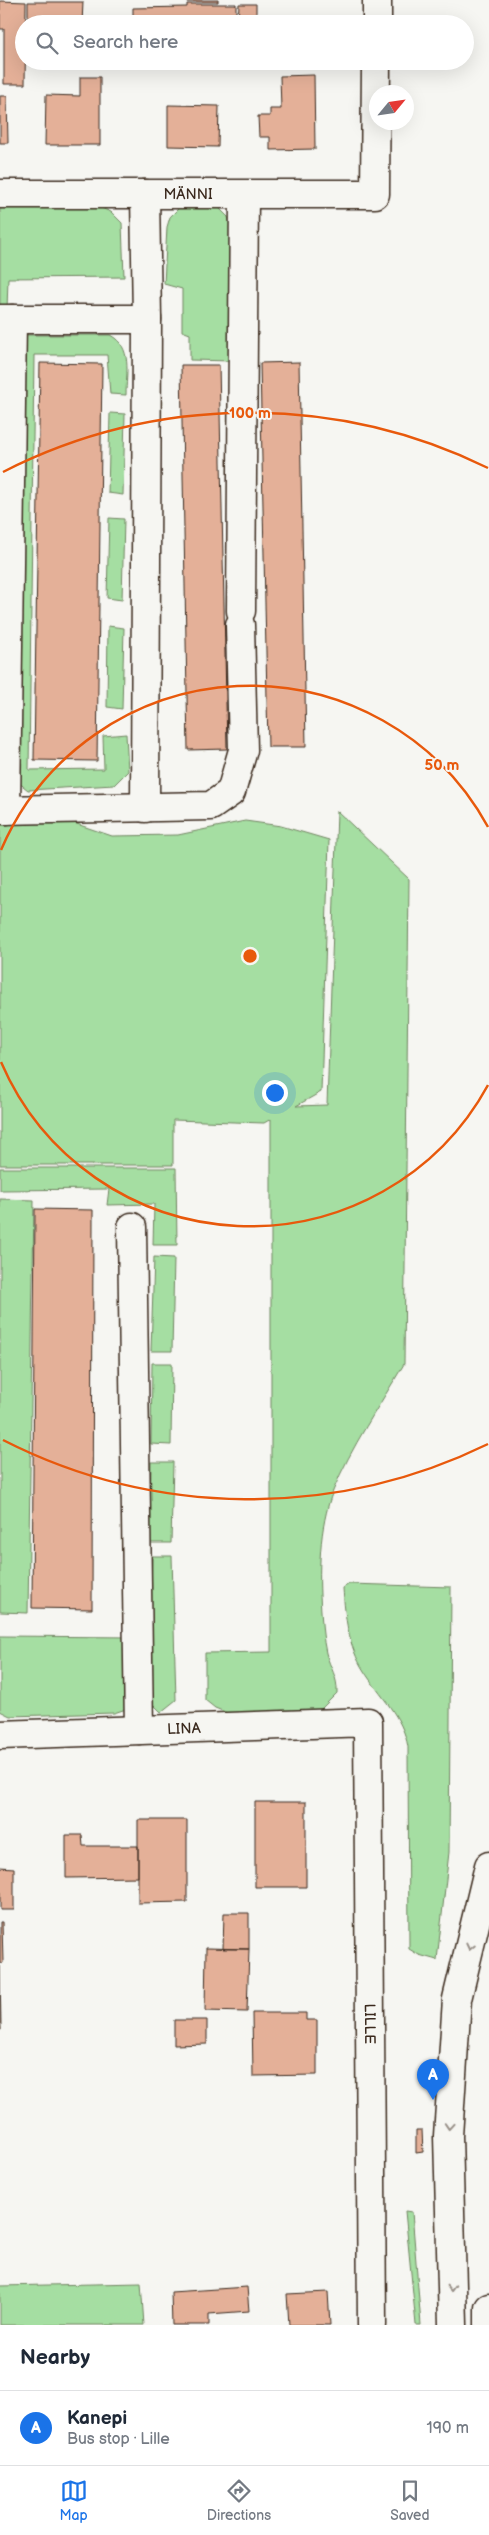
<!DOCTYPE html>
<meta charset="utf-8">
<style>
:root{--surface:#fff;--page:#f2f2f3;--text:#1f2937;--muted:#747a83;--line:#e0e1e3;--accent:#1a73e8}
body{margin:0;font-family:"Balsamiq Sans",sans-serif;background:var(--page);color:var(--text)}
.compass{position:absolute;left:369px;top:85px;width:45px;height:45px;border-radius:50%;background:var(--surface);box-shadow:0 5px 20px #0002;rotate:61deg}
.you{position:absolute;left:274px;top:1092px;width:18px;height:18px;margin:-12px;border:4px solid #fff;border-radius:50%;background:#1a73e8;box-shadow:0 0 0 8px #1a73e833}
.badge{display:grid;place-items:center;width:32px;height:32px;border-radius:50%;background:var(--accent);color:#fff;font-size:16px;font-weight:700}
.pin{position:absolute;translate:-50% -41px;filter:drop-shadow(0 1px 2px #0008)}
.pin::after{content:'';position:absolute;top:26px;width:18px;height:15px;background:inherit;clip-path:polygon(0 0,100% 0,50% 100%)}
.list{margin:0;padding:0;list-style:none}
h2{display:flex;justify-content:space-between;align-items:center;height:65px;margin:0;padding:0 20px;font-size:21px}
h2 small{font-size:16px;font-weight:400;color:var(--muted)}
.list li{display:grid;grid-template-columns:32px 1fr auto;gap:15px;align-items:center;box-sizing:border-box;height:75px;padding:0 20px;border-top:1px solid var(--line)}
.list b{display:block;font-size:19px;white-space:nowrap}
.list p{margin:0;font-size:16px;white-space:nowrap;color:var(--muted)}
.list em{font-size:16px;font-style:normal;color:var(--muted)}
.icon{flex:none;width:28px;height:28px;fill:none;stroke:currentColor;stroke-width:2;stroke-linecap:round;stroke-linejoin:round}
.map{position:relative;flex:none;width:489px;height:2325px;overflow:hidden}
.search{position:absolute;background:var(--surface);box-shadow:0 5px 20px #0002;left:15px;right:15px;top:15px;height:55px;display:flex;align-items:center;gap:12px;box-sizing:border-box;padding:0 18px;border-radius:28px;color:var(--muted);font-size:19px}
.sheet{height:140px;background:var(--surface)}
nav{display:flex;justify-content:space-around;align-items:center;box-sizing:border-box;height:70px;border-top:1px solid var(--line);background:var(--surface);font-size:14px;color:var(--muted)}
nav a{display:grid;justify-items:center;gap:2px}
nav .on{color:var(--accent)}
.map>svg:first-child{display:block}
.green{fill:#a5dea2;stroke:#708460}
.building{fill:#e4b098;stroke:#3b2a1e}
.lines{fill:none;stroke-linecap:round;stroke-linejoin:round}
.minor-casing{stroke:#3b2a1e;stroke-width:31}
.highway-casing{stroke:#3b2a1e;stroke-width:31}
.minor{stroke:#f6f6f2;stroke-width:28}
.highway{stroke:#f6f6f2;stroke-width:28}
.oneway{stroke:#989088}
.ring{fill:none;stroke:#e8590c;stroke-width:2.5}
.labels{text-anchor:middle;stroke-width:4;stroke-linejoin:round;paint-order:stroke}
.street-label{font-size:15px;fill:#3b2a1e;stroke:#f6f6f2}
.centre{fill:#e8590c;stroke:#f6f6f2;stroke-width:2.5}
.ring-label{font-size:15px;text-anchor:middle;font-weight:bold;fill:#e8590c;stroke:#f6f6f2;stroke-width:4;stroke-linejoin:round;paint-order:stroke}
</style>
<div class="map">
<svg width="489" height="2325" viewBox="0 0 489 2325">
<rect width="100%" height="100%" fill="#f6f6f2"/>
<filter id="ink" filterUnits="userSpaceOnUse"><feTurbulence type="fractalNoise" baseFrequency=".02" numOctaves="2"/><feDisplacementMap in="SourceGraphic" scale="10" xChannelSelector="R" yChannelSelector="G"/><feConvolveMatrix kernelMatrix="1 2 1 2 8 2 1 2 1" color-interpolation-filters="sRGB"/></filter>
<g filter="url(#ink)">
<path class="green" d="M 0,207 L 101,208 L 111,212 L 122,223 L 124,277 L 8,278 L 7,310 L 0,311 Z
M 218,207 L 228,217 L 232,232 L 232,361 L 190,360 L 190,334 L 182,331 L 182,289 L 164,284 L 167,227 L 170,217 L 179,208 Z
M 24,335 L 110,335 C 133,347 126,373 126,395 L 110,394 L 107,355 L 34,355 L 29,770 L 104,769 L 103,736 L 126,734 L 128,771 L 114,785 L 28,790 L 18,782 Z
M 110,413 L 125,414 L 123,495 L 108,493 Z
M 109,518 L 124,519 L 122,600 L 107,598 Z
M 108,626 L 124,628 L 122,709 L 107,707 Z
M 337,811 L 409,879 L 404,1364 C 381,1403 350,1449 333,1491 C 319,1527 318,1573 321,1611 C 322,1624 323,1640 326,1653 C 330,1668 338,1677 337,1693 L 321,1709 L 307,1715 L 230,1714 L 215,1708 L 205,1700 L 205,1653 L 271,1652 L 271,1119 L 264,1123 L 173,1120 L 173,1165 L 0,1165 L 0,818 L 59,818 L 112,836 L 178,835 L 245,821 L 281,826 L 329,840 L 321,1092 L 296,1106 L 327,1105 Z
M 0,1168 L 176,1168 L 177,1245 L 153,1245 L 154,1204 L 107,1205 L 109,1189 L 0,1190 Z
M 0,1199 L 34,1200 L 28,1613 L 0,1612 Z
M 154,1257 L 174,1258 L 172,1351 L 151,1351 Z
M 152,1363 L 172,1363 L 171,1445 L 151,1444 Z
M 151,1462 L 173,1462 L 171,1543 L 150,1543 Z
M 152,1556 L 172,1556 L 176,1700 L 161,1712 L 148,1699 Z
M 349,1584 L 451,1587 L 449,1852 L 437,1960 L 419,1955 L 409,1949 L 408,1747 C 403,1717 380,1696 364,1671 C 348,1646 345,1617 343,1588 Z
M 0,1636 L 132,1637 L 126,1709 L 114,1713 L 10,1716 L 0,1711 Z
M 405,2211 L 412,2212 L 421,2325 L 416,2325 Z
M 141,2283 L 144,2325 L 0,2325 L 0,2286 Z"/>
<path class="building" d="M 187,0 L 218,0 L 218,2 L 187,2 Z
M 0,1 L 26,2 L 25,84 L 4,84 L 4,29 L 0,29 Z
M 28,2 L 83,2 L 82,24 L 28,24 Z
M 187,4 L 236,4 L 236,24 L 133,24 L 133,8 L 187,7 Z
M 239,4 L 256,4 L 256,24 L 238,24 Z
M 314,75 L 315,149 L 270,150 L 270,137 L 259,137 L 258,116 L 270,116 L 270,109 L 281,109 L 280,76 Z
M 80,77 L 100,77 L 100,145 L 45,145 L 46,95 L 80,96 Z
M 0,96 L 7,96 L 8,143 L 0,143 Z
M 168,105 L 219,106 L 218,147 L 168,146 Z
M 299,362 L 306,747 L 268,747 L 260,363 Z
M 40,363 L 102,364 L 97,761 L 34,760 Z
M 181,365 L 219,365 L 227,749 L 188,750 Z
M 35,1209 L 93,1210 L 92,1609 L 32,1608 Z
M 255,1802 L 306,1802 L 306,1887 L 255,1887 Z
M 138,1820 L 187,1820 L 187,1902 L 138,1903 Z
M 66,1835 L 82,1835 L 83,1846 L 138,1846 L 138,1877 L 66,1878 Z
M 0,1867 L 14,1868 L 14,1910 L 0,1910 Z
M 224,1913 L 249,1913 L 249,1949 L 223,1949 Z
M 0,1922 L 2,1922 L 3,1963 L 0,1964 Z
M 206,1948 L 249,1949 L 247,2012 L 205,2011 Z
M 0,1966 L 1,2030 L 0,2030 Z
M 252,2013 L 306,2013 L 306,2020 L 317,2020 L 317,2075 L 253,2076 Z
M 174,2020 L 207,2020 L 207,2044 L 174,2045 Z
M 416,2130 L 422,2130 L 423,2152 L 416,2153 Z
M 247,2287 L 249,2311 L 209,2314 L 209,2325 L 172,2325 L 171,2292 Z
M 328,2292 L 330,2325 L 289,2325 L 287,2294 Z"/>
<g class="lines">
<g class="minor-casing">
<g id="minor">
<path d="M 377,24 L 377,0"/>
<path id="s1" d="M 0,194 L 375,194 L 376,61"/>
<path d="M 0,319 L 147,319"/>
<path d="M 241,611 L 244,195"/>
<path d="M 145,808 L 147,319 L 145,194"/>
<path d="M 0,810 L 211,806 L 231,792 L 243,750 L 240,625"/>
<path d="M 6,810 L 12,319"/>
<path d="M 132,1227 L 139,1730"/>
<path id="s2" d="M 0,1735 L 368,1722 L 372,2325"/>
<path d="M 453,2325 L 448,2136 L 457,1999 L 489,1866"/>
</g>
</g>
<g class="highway-casing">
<path id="highway" d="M 489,2325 L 489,2308"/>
</g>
<use href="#minor" class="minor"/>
<use href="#highway" class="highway"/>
</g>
<defs><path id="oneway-chevron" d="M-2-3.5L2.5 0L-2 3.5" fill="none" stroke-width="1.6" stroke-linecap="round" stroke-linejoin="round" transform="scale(1.25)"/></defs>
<g class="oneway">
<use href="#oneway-chevron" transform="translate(470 1947) rotate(103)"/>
<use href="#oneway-chevron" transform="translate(449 2126) rotate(94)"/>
<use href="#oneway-chevron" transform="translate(451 2288) rotate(88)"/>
</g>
</g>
<g class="ring">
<path d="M488 1085A271 271 0 0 1 1 1062M1 850A271 271 0 0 1 488 827"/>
<path d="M488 1444A543 543 0 0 1 3 1440M3 472A543 543 0 0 1 488 468"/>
</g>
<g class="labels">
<g class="street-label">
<text dy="5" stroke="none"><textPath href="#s1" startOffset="188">MÄNNI</textPath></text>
<text dy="5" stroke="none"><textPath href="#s2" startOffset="184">LINA</textPath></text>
<text dy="5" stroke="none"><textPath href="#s2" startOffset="670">LILLE</textPath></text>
</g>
</g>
<circle cx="250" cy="956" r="8" class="centre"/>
<g class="ring-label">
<text x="250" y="418">100 m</text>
<text x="442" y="770">50 m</text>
</g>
</svg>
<svg class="compass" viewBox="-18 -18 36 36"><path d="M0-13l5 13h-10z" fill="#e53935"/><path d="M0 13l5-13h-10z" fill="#747a83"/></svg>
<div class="you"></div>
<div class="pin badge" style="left:433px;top:2100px">A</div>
<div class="search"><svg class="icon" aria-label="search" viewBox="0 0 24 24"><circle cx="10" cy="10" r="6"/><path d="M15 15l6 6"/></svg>Search here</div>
</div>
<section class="sheet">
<h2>Nearby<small></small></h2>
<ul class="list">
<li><span class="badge">A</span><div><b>Kanepi</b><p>Bus stop · Lille</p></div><em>190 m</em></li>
</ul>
</section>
<nav>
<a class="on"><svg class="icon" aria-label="map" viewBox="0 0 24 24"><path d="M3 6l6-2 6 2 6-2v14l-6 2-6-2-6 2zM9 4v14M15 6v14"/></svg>Map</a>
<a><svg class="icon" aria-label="directions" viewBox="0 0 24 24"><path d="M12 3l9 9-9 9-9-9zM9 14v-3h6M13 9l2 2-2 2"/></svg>Directions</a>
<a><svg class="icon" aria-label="saved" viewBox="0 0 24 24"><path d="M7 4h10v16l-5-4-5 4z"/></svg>Saved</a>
</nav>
